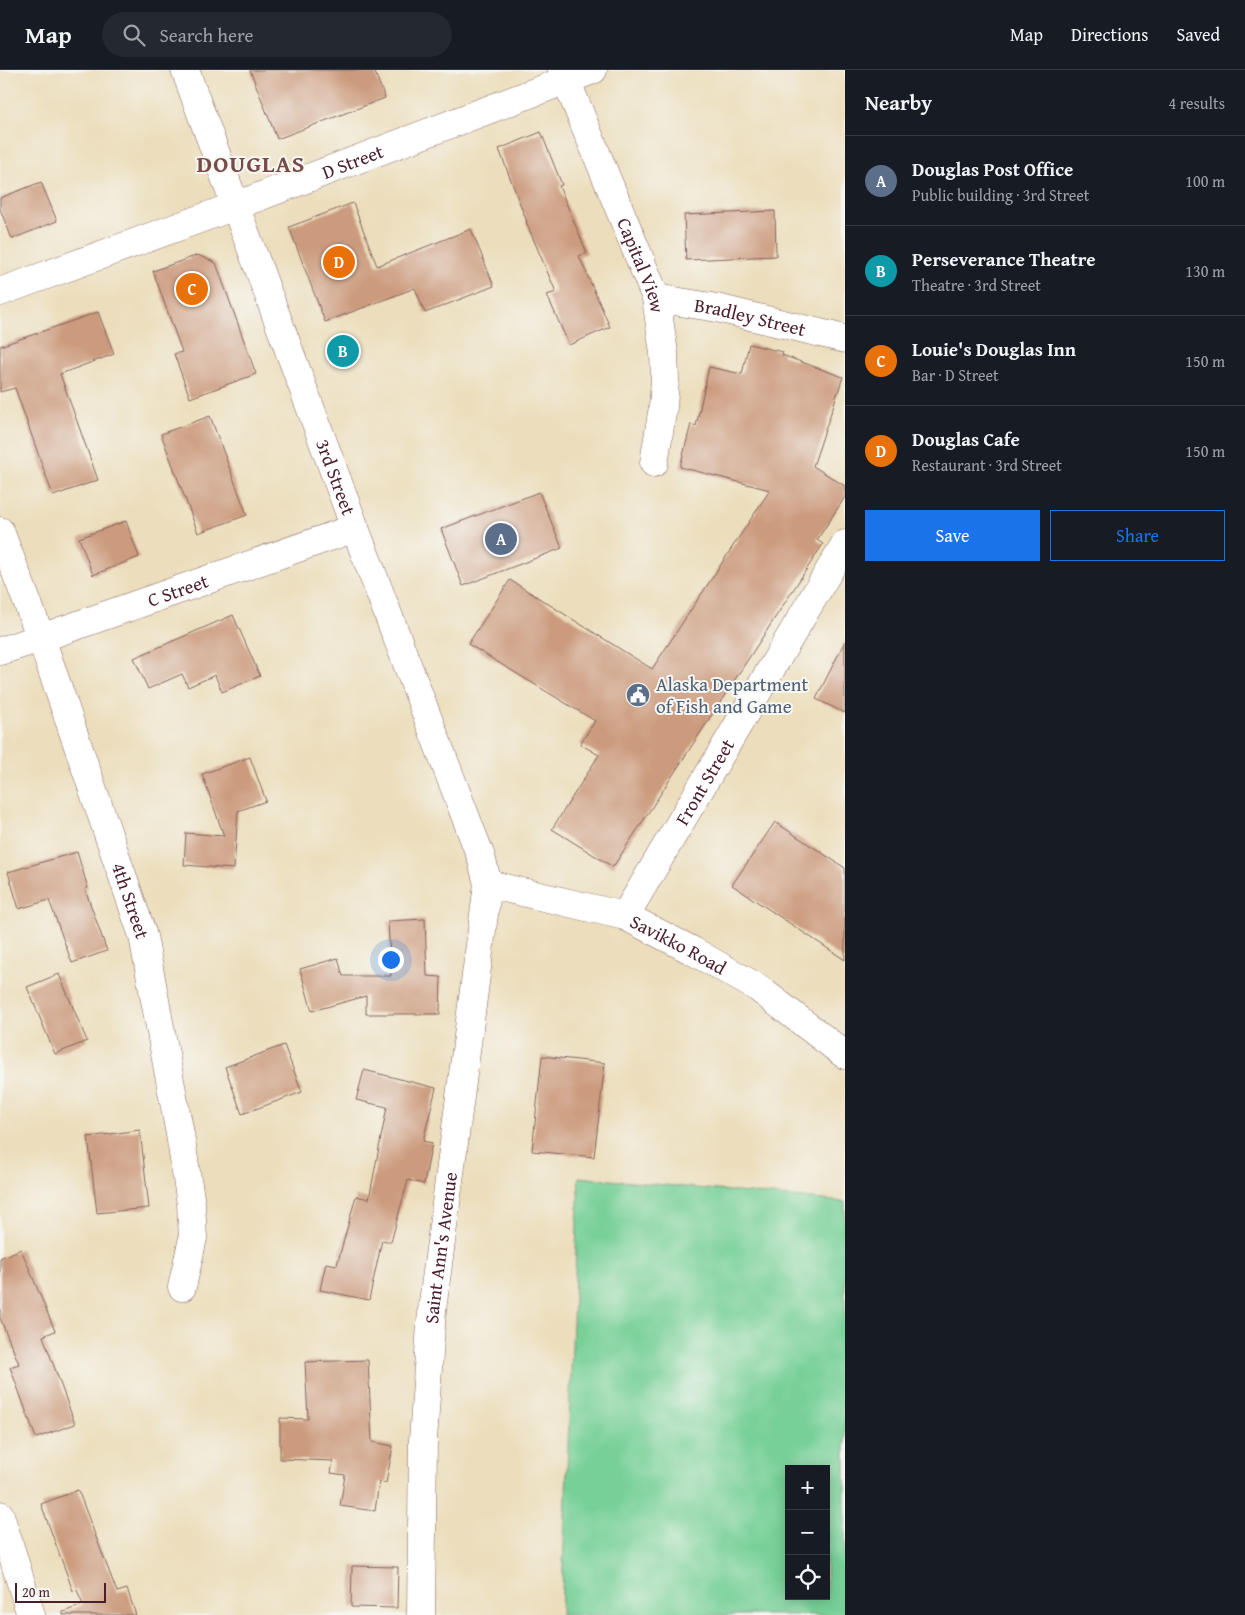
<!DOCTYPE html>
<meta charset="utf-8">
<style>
:root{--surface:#171b24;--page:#242831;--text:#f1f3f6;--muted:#9ea1a6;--line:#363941;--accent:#1a73e8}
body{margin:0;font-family:"Gentium Book Plus",serif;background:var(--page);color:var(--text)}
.controls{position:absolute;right:15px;bottom:15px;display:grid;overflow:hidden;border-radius:0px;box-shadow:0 2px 12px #0003}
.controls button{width:45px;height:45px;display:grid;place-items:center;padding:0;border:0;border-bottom:1px solid var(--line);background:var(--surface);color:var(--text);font:25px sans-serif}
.scale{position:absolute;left:15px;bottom:12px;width:91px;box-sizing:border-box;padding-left:5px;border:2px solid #4a1f2b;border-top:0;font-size:14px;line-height:18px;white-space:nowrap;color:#4a1f2b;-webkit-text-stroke:4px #f6f6f2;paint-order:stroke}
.you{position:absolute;left:390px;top:889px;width:18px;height:18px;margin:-12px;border:4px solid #fff;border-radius:50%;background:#1a73e8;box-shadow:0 0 0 8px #1a73e833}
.badge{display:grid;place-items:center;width:32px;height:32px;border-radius:50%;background:var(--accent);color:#fff;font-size:16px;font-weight:700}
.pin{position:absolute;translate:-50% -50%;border:2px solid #fff;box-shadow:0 1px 5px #0006}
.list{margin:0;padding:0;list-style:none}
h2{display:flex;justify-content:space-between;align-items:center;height:65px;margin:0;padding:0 20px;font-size:21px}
h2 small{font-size:16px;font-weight:400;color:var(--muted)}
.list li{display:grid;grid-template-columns:32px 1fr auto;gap:15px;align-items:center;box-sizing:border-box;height:90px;padding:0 20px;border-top:1px solid var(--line)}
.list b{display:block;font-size:19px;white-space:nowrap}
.list p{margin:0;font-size:16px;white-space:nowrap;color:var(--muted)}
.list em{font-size:16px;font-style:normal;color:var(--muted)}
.actions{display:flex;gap:10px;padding:15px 20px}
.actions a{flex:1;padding:11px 0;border:1px solid var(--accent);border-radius:0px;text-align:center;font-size:18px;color:var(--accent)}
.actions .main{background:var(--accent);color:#fff}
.icon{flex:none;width:28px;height:28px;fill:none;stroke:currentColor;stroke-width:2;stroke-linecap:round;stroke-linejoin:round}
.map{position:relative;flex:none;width:845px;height:1545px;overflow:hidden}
header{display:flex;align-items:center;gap:30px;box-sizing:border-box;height:70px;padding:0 25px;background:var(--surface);border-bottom:1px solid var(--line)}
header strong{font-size:24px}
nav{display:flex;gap:28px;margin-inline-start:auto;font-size:18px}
.search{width:350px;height:45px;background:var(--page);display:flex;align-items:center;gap:12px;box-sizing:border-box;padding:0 18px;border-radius:28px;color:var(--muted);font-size:19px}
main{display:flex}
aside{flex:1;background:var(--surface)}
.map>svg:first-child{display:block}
.green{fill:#77d096;stroke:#607860;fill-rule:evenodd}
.building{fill:#cc9b7e}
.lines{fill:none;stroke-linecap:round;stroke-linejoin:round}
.minor-casing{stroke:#83625e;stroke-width:29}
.tertiary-casing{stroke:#83625e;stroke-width:29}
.secondary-casing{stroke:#83625e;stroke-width:29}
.minor{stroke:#fff;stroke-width:28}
.tertiary{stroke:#fff;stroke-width:28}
.secondary{stroke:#fff;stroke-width:28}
.labels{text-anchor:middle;stroke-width:4;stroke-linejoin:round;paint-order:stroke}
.street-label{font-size:19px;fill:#4a1f2b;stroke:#f6f6f2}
.service-label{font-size:19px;fill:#4e5e75;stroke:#f6f6f2;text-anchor:start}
.district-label{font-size:24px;font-weight:bold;letter-spacing:1px;fill:#784a48;stroke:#f6f6f2}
</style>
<header>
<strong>Map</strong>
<div class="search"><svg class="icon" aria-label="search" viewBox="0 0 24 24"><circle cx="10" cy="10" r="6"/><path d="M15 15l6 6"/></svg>Search here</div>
<nav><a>Map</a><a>Directions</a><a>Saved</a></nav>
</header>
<main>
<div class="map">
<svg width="845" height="1545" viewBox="0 0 845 1545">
<rect width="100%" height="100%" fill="#f6f6f2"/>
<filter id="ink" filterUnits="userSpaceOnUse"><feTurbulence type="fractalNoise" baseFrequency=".02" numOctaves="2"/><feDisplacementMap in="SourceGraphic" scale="10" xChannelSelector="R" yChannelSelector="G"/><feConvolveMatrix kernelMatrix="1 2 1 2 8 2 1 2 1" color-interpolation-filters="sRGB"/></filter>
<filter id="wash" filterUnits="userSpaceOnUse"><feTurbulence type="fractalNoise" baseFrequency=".0096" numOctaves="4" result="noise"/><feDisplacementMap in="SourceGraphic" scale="20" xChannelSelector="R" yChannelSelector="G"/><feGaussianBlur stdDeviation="1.12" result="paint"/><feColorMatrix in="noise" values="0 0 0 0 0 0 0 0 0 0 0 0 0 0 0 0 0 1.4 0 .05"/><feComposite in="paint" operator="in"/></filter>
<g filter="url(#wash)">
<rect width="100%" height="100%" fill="#ecdebc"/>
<path class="green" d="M 579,1107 L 845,1132 L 845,1545 L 561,1545 ZM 789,1399 L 826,1399 L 826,1526 L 789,1526 Z"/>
<g id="blocks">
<path class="building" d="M 250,0 L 374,0 L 385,28 L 277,69 Z
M 541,62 L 562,115 L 559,116 L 587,183 L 579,186 L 610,257 L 569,275 L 547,225 L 556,222 L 526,152 L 527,152 L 499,79 Z
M 41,112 L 57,151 L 12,169 L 0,139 L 0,128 Z
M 353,133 L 377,196 L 471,159 L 494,216 L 425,243 L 415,218 L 325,252 L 289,157 Z
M 775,141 L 776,186 L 686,190 L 684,145 Z
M 198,185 L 216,193 L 256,304 L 190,328 L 174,284 L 182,282 L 153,201 Z
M 98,242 L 114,284 L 60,304 L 98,410 L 53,426 L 15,318 L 0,322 L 0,276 Z
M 749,274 L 783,282 L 782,285 L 843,307 L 813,396 L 845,416 L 845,427 L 817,470 L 823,474 L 613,797 L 552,759 L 599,685 L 580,674 L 595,651 L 468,574 L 510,510 L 652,599 L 770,420 L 680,397 L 691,354 L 696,356 L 709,297 L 742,304 Z
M 210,346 L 247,445 L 198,463 L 161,364 Z
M 539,422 L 562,478 L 463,516 L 441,459 Z
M 126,451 L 139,487 L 93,505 L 79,468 Z
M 233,545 L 260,606 L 222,622 L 215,605 L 188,617 L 182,604 L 148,619 L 134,588 Z
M 845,571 L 845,643 L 816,629 Z
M 250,687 L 266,731 L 238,741 L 234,799 L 184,795 L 186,763 L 224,766 L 202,704 Z
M 775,752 L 845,798 L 845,890 L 732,815 Z
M 77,782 L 88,818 L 85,819 L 107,881 L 72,893 L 49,830 L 19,839 L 8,802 Z
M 425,849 L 427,906 L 441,907 L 440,944 L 366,944 L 366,926 L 312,941 L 300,899 L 338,888 L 343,906 L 391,906 L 388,851 Z
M 59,904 L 87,971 L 55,984 L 27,917 Z
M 284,975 L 302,1022 L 242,1044 L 225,997 Z
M 542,986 L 605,993 L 594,1087 L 532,1081 Z
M 364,1000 L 436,1018 L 423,1071 L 432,1073 L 424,1114 L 408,1110 L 391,1172 L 382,1170 L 369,1230 L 320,1220 L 326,1193 L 337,1195 L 356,1126 L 369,1129 L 387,1037 L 356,1030 Z
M 140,1060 L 149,1138 L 97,1143 L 88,1067 Z
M 21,1179 L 55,1261 L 43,1266 L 75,1354 L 36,1368 L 10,1297 L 19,1294 L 0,1248 L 0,1188 Z
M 368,1290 L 372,1372 L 393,1376 L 386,1413 L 379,1412 L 375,1441 L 340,1436 L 345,1405 L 331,1403 L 333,1391 L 280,1389 L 280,1348 L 308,1349 L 305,1292 Z
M 78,1420 L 117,1522 L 127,1519 L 136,1545 L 63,1545 L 63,1542 L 83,1535 L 77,1520 L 73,1521 L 41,1434 Z
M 352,1496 L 398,1497 L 397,1538 L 351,1537 Z"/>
</g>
</g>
<g filter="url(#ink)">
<use href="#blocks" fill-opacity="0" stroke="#83625e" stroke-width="1"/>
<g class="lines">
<g class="minor-casing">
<g id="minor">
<path id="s1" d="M 562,0 L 656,228 L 664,283 L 665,310 L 663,337 L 654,393"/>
<path id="s2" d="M 0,222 L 235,136 L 593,0"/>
<path id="s3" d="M 656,228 L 717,238 L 845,269"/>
<path id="s4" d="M 0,461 L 41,568 L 143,866 L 180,1064 L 191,1134 L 193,1168 L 182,1217"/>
<path id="s5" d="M 0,581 L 41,568 L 355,458"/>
<path id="s6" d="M 488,814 L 625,846 L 693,881 L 758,918 L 845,985"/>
<path id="s7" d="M 625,846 L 845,474"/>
<path d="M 0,1445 L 31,1545"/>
</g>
</g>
<g class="tertiary-casing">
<g id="tertiary">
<path id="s8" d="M 421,1545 L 423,1370 L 432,1240 L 488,814"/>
</g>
</g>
<g class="secondary-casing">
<g id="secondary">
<path id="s9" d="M 185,0 L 355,458 L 481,787 L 488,814"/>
</g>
</g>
<use href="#minor" class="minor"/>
<use href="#tertiary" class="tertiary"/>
<use href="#secondary" class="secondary"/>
</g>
</g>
<defs>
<g id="civic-disc" transform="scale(1.25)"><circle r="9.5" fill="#5c6f8a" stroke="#f6f6f2"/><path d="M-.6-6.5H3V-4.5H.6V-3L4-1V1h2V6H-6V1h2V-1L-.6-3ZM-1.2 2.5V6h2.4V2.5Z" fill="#fff"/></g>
</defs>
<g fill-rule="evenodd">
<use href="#civic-disc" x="638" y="625"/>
</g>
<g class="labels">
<g class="street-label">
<text dy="7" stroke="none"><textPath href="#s2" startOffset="376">D Street</textPath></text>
<text dy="7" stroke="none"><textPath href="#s1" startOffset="211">Capital View</textPath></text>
<text dy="7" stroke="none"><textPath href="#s3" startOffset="96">Bradley Street</textPath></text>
<text dy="7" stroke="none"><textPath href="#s9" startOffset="434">3rd Street</textPath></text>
<text dy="7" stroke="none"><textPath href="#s5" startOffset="188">C Street</textPath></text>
<text dy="7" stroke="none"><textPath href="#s7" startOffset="156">Front Street</textPath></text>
<text dy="7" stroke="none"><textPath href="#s4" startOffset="392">4th Street</textPath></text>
<text dy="7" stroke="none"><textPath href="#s6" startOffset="201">Savikko Road</textPath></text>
<text dy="7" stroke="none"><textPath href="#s8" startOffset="368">Saint Ann's Avenue</textPath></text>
</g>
<g class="service-label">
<text x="656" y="621">Alaska Department<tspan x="656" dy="22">of Fish and Game</tspan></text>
</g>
<g class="district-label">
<text x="251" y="102">DOUGLAS</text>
</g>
</g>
</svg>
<div class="controls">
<button>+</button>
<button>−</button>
<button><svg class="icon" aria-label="locate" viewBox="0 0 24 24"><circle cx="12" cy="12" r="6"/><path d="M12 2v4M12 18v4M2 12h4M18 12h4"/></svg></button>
</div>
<div class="scale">20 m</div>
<div class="you"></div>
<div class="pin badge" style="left:501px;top:469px;background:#5c6f8a">A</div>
<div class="pin badge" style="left:343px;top:281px;background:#0f9aa8">B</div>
<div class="pin badge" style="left:192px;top:219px;background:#e8710a">C</div>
<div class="pin badge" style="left:339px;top:192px;background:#e8710a">D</div>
</div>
<aside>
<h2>Nearby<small>4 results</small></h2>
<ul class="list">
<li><span class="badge" style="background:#5c6f8a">A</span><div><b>Douglas Post Office</b><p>Public building · 3rd Street</p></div><em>100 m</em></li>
<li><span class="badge" style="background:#0f9aa8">B</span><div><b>Perseverance Theatre</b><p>Theatre · 3rd Street</p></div><em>130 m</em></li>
<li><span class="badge" style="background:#e8710a">C</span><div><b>Louie's Douglas Inn</b><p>Bar · D Street</p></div><em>150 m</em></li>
<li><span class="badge" style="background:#e8710a">D</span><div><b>Douglas Cafe</b><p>Restaurant · 3rd Street</p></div><em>150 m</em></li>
</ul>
<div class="actions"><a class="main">Save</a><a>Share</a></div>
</aside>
</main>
